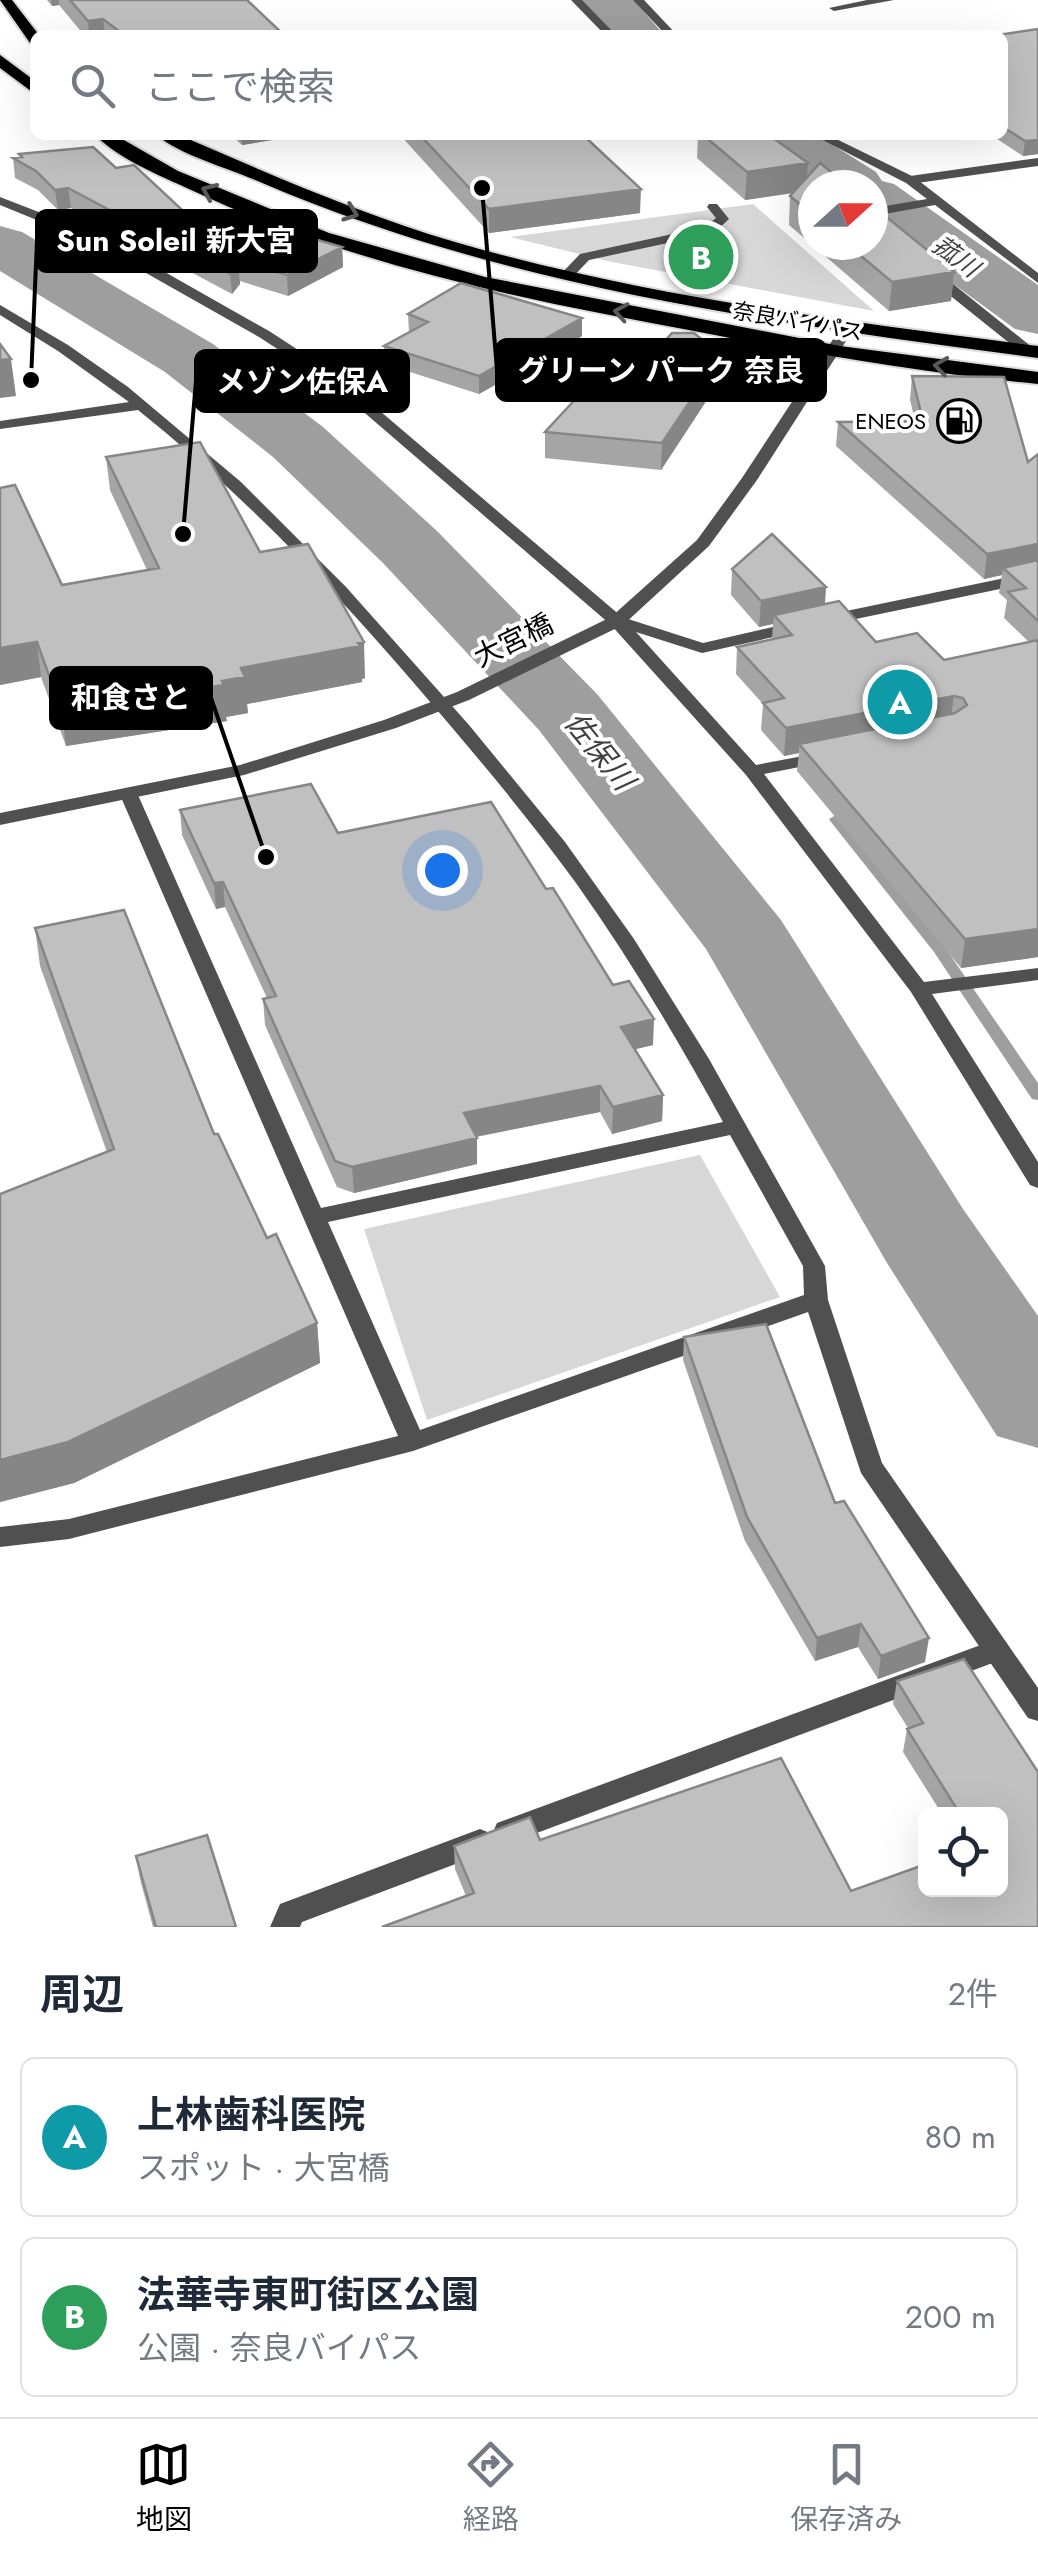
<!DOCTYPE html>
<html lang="ja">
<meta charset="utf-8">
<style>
:root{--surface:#fff;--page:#f2f2f3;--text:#1f2937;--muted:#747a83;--line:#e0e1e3;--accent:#000}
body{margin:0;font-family:Jost,"Noto Sans JP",sans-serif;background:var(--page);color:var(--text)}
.controls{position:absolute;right:30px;bottom:30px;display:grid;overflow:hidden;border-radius:15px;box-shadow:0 10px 40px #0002}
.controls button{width:90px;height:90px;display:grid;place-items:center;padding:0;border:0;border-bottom:2px solid var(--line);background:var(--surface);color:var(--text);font:50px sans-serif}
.compass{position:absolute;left:798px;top:170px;width:90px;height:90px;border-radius:50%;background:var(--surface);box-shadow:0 10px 40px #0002;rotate:69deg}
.you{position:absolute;left:442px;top:870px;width:35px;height:35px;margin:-25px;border:8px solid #fff;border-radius:50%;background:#1a73e8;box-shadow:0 0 0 15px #1a73e833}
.badge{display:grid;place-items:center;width:65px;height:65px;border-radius:50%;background:var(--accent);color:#fff;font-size:32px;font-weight:700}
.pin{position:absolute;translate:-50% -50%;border:5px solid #fff;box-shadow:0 2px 10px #0006}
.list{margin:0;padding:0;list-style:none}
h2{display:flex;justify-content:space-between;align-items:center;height:130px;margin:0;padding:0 40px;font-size:42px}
h2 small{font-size:32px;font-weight:400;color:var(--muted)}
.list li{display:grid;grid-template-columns:65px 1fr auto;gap:30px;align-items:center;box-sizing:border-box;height:160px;margin:0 20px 20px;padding:0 20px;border:2px solid var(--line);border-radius:15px}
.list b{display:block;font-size:38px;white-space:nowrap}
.list p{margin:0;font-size:32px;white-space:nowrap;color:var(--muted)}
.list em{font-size:32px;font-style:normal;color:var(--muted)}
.icon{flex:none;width:55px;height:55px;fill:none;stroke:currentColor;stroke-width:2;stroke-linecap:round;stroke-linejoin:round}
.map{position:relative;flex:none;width:1038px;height:1927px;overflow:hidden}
.search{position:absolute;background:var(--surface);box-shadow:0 10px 40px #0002;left:30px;right:30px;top:30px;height:110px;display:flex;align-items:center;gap:25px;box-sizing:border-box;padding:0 35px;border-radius:15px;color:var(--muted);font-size:38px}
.sheet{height:490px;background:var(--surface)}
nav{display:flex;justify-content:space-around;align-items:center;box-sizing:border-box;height:140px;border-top:2px solid var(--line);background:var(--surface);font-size:28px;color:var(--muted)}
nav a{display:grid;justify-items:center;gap:5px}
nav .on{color:var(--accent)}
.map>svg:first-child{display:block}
.green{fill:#d7d7d7}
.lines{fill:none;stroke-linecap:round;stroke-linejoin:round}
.stream{fill:#9e9e9e;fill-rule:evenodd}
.river{fill:#9e9e9e;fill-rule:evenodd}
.trunk-casing{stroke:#dbdbdb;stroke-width:4}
.service{fill:#505050;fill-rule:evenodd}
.minor{fill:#505050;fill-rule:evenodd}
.tertiary{fill:#505050;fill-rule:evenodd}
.trunk{fill:#000;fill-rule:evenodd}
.wall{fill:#a5a5a5}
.shaded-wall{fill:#868686}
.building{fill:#c0c0c0;stroke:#868686;stroke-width:2.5}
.oneway{stroke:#595959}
.labels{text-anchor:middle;stroke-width:8;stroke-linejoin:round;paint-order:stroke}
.far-street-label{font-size:22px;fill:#000;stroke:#fff}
.far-poi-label{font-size:22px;fill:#000;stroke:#fff;text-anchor:end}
.far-water-label{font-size:25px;font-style:italic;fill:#3f3f3f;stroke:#fff}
.street-label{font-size:28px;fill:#000;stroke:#fff}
.water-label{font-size:30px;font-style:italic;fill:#3f3f3f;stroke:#fff}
.leader{fill:none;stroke:#000;stroke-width:4}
.callout-dot{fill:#000;stroke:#fff;stroke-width:4}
.callout{fill:#000;stroke:#000;stroke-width:4}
.callout-label{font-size:30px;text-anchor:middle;font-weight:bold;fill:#fff}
</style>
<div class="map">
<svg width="1038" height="1927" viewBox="0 0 1038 1927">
<rect width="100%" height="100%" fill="#fff"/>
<path class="green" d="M 753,204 L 874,311 L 612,262 L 510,237 Z
M 700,1155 L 780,1297 L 427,1420 L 364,1229 Z"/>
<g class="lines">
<path class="stream" d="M 836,815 L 841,816 L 944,946 L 1038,1083 L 1038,1100 L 1032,1099 L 934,952 L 831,822 L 829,819 Z"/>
<path class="river" d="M 581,0 L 634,0 L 664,35 L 610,35 Z
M 750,135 L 817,135 L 876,172 L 882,181 L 894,184 L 1038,285 L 1038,334 L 1015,329 L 873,225 L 873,185 L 815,185 L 758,147 Z
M 0,226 L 22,232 L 213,344 L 323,427 L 437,531 L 597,694 L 781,920 L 963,1209 L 1038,1316 L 1038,1448 L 997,1436 L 887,1263 L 706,949 L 539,730 L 383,563 L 273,457 L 165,372 L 0,271 Z"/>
<g class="trunk-casing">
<path id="trunk" d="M 0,0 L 12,0 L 39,35 L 35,35 L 35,45 L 30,43 Z
M 0,55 L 35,81 L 35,94 L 0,68 Z
M 95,135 L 115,135 L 178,171 L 329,233 L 485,277 L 840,346 L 1038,372 L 1038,384 C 922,373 808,353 694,331 C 526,300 356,266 200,194 C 166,178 121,161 95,135 Z
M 157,135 L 179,135 C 270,174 360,214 455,242 C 644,297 844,321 1038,346 L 1038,358 C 774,323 507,288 260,182 C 231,169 179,155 157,135 Z"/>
</g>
<path class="service" d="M 1038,158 L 1038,166 L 910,184 L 904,180 L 910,176 Z
M 709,204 L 717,204 L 729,219 L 714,233 L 589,260 L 571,279 L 559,276 L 580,254 L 705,227 L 716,218 L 707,207 Z
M 997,1639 L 1006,1642 L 1010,1650 L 1006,1658 L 507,1844 L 497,1841 L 493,1832 L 497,1823 Z
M 480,1829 L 490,1833 L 494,1842 L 490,1851 L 302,1922 L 300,1927 L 270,1927 L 280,1904 Z"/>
<path class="minor" d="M 571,0 L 582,0 L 616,35 L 605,35 Z
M 633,0 L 644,0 L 677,35 L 666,35 Z
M 867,0 L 894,0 L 834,11 L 829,8 Z
M 813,135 L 828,135 L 914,177 L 1038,273 L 1038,283 L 935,205 L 873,216 L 873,208 L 927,199 L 906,183 Z
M 0,197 L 103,237 L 269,331 L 340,377 L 622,617 L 703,643 L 799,621 L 805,622 L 805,630 L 702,653 L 636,632 L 756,765 L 824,752 L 830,753 L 833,757 L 830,761 L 764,774 L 924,982 L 1038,968 L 1038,980 L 932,994 L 1038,1162 L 1038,1188 L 1030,1185 L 911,992 L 746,775 L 611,625 L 330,383 L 259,337 L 93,243 L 0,205 Z
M 927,271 L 937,271 L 1033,348 L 1033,354 L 1023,354 L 927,277 Z
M 0,305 L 68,345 L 128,387 L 241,482 L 346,587 L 469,725 L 565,842 L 634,939 L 709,1059 L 825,1266 L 828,1300 L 882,1463 L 1038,1688 L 1038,1721 L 1028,1718 L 861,1473 L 808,1312 L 413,1451 L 69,1539 L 0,1547 L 0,1527 L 69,1519 L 398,1436 L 120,795 L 123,791 L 135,791 L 138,795 L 321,1208 L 723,1122 C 678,1040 630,959 576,883 C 525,813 469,747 413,682 C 329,584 239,491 138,410 L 0,429 L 0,421 L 129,402 L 58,351 L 0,315 ZM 730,1135 L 803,1266 L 804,1295 L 420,1430 L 328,1222 Z
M 1038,571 L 1038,581 L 827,625 L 819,620 L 827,615 Z"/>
<path class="tertiary" d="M 843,324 L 855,327 L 757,480 L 709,546 L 623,625 L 469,700 L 396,728 L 244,775 L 0,825 L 0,813 L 240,765 L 384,720 L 457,692 L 611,617 L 697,540 L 742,478 Z"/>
<use href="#trunk" class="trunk"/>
</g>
<path class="wall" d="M 47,0 L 247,0 L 284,35 L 84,35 L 59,5 L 52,6 Z
M 1038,29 L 1038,154 L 1023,156 L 991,135 L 1003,135 L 1003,35 Z
M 231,135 L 302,135 L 242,145 Z
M 400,135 L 583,135 L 640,213 L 489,233 Z
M 698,135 L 769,135 L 808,163 L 807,177 L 813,185 L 813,245 L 873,245 L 954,272 L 951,301 L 889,311 L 789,225 L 790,196 L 793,193 L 745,200 L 697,158 Z
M 19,154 L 116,168 L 210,236 L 342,247 L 343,267 L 288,296 L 240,281 L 240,284 L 232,294 L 71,208 L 58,210 L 38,190 L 15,178 L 13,158 L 20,157 Z
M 408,314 L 582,336 L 479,394 L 385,364 L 384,346 L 409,332 Z
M 912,376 L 1028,462 L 1038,454 L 1038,957 L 961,968 L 797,771 L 799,753 L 784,756 L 761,730 L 763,704 L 736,674 L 737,647 L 772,639 L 773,624 L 759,627 L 731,595 L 732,569 L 826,587 L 825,604 L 876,642 L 944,660 L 1029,642 L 1004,618 L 1007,600 L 999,593 L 1002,575 L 984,579 L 836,446 L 838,422 L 915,421 L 910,400 Z
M 630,380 L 720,380 L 661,470 L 545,458 L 545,432 Z
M 106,457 L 260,552 L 365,678 L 362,679 L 362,682 L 247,704 L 248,713 L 226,717 L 227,721 L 66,746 L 41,677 L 0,685 L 0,488 L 62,585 L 147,570 L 110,490 Z
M 180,810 L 338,833 L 546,889 L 653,1045 L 634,1049 L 663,1095 L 662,1121 L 612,1134 L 600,1112 L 476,1137 L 477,1164 L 354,1193 L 337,1187 L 265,1025 L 263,999 L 267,998 L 225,907 L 216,909 L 182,835 Z
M 35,928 L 214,1134 L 267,1238 L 317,1323 L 320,1363 L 74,1483 L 0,1502 L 0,1194 L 107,1152 L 40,966 Z
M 684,1337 L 835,1503 L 925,1662 L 878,1679 L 858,1647 L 815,1661 L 745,1541 L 683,1360 Z
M 897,1681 L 1038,1772 L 1038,1927 L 466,1896 L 455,1869 L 454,1846 L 540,1840 L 851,1891 L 926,1890 L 1000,1814 L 942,1814 L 903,1752 L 907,1729 L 908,1728 L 893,1704 Z
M 136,1856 L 236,1927 L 153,1927 L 140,1879 Z"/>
<path class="shaded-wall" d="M 51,0 L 59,0 L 59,5 L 52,6 Z
M 103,19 L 105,35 L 89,35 L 88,21 Z
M 241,135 L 302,135 L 242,145 Z
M 1038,140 L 1038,154 L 1023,156 L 1025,141 Z
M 808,163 L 806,191 L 745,200 L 747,172 Z
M 68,188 L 71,208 L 58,210 L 55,190 Z
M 641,189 L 640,213 L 489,233 L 489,209 Z
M 342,247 L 343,267 L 288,296 L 287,275 Z
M 238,263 L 240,284 L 232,294 L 230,274 Z
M 954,272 L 951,301 L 889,311 L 892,282 Z
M 582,318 L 582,336 L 479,394 L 479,376 Z
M 721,355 L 720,380 L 661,470 L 662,443 Z
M 11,359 L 16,396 L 0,398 L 0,360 Z
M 1038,544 L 1038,569 L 1003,568 L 1002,575 L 984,579 L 987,554 Z
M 826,587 L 824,613 L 774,615 L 773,624 L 759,627 L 761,601 Z
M 37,642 L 41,677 L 0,685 L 0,648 Z
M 364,642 L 365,678 L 362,679 L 362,682 L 247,704 L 248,713 L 226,717 L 227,721 L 66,746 L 61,709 L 222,681 L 241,668 Z
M 954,696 L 950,723 L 799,744 L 799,753 L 784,756 L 786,728 Z
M 223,882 L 225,907 L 216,909 L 214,883 Z
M 1038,929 L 1038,957 L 961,968 L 965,939 Z
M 654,1019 L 653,1045 L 620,1053 L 621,1027 Z
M 600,1086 L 600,1112 L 464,1139 L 464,1113 Z
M 663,1095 L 662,1121 L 612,1134 L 613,1107 Z
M 477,1138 L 477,1164 L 354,1193 L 352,1167 Z
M 317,1323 L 320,1363 L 74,1483 L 0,1502 L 0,1460 Z
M 861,1624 L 858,1647 L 815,1661 L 817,1638 Z
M 929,1638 L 925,1662 L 878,1679 L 881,1656 Z"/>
<path class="building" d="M 70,0 L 247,0 L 284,35 L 124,35 L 103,19 L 88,21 Z
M 1038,29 L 1038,140 L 1025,141 L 1003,127 L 1003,35 L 998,35 Z
M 420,135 L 583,135 L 641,189 L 489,209 Z
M 703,135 L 769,135 L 808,163 L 747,172 Z
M 93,147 L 116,168 L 134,165 L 210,236 L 252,221 L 342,247 L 287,275 L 234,259 L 238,263 L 230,274 L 68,188 L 55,190 L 36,171 L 13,158 L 22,157 L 19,154 Z
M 820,163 L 847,185 L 813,185 L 813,215 L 790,196 Z
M 873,206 L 954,272 L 892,282 L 848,245 L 873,245 Z
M 461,283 L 582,318 L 479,376 L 384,346 L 428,322 L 408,314 Z
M 672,333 L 694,333 L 721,355 L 662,443 L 545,432 L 596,377 L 630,380 Z
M 0,344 L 11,359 L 0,360 Z
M 912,376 L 1004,377 L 1028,462 L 1038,454 L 1038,544 L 987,554 L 838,422 L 923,421 Z
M 200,442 L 260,552 L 308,544 L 364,642 L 358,643 L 360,646 L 241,668 L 245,677 L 222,681 L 224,685 L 61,709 L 37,642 L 0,648 L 0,488 L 15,485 L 62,585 L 159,568 L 106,457 Z
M 772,534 L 826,587 L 761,601 L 732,569 Z
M 1038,560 L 1038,621 L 1008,592 L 1026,588 L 1003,568 Z
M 839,601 L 876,642 L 917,633 L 944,660 L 1038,640 L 1038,929 L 965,939 L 799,744 L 955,713 L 967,705 L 963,698 L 954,696 L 786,728 L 763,703 L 784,698 L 737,647 L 792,635 L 774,615 Z
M 311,784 L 338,833 L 491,802 L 546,889 L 553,888 L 613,985 L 629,981 L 654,1019 L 621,1027 L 663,1095 L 613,1107 L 600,1086 L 464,1113 L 477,1138 L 352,1167 L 335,1161 L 263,999 L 276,996 L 223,882 L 214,883 L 180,810 Z
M 124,910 L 214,1134 L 218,1134 L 267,1238 L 276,1234 L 317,1323 L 68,1442 L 0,1460 L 0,1194 L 114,1149 L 35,928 Z
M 766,1324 L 835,1503 L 844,1501 L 929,1638 L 881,1656 L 861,1624 L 817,1638 L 747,1517 L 684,1337 Z
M 964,1659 L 1038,1772 L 1038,1927 L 382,1927 L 474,1893 L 454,1846 L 530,1817 L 540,1840 L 781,1758 L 851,1891 L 926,1864 L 926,1890 L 1000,1890 L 1000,1814 L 960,1814 L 907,1729 L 923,1723 L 897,1681 Z
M 207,1835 L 236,1927 L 156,1927 L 136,1856 Z"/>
<defs><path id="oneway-chevron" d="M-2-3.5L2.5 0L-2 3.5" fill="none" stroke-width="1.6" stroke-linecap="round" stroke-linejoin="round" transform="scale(2.5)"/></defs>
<g class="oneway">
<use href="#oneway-chevron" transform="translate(209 191) rotate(-156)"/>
<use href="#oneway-chevron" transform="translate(351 213) rotate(20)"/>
<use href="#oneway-chevron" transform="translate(621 312) rotate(-170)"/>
<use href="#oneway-chevron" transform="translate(941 366) rotate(-172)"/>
</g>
<defs>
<g id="fuel-ring" transform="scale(2.25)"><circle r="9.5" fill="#fff" stroke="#000" stroke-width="1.5"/><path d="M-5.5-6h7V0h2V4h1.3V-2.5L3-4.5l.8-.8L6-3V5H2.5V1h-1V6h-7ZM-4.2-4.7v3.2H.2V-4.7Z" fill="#000"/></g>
</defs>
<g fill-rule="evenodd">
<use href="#fuel-ring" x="959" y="421"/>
</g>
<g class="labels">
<g class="far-street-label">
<text transform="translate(798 321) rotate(10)" y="8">奈良バイパス</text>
</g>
<g class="far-poi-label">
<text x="926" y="429">ENEOS</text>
</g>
<g class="far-water-label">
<text transform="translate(956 256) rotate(36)" y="9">菰川</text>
</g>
<g class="street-label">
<text transform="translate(513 640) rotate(-26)" y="10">大宮橋</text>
</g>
<g class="water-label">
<text transform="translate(599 751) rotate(51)" y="10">佐保川</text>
</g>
</g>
<path class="leader" d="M31 380L37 241M482 188L497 370M183 534L196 381M266 857L211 698"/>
<g class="callout-dot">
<circle cx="31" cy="380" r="10"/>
<circle cx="482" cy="188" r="10"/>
<circle cx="183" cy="534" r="10"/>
<circle cx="266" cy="857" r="10"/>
</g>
<g class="callout">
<rect x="37" y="211" width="279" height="60" rx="10"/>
<rect x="497" y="340" width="328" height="60" rx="10"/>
<rect x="196" y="351" width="212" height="60" rx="10"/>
<rect x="51" y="668" width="160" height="60" rx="10"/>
</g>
<g class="callout-label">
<text x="176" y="251">Sun Soleil 新大宮</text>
<text x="661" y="381">グリーン パーク 奈良</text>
<text x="302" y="392">メゾン佐保A</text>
<text x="131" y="708">和食さと</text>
</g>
</svg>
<div class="controls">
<button><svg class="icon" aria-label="locate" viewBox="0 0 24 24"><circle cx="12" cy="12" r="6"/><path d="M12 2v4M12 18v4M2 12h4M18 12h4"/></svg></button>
</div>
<svg class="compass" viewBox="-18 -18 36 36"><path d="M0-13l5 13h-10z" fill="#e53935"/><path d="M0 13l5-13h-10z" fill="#747a83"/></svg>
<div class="you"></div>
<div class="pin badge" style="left:900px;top:702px;background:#0f9aa8">A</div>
<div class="pin badge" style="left:701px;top:257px;background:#2e9e5b">B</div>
<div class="search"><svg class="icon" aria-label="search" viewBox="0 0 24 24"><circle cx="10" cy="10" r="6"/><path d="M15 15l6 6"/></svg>ここで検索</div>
</div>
<section class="sheet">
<h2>周辺<small>2件</small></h2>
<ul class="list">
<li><span class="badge" style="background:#0f9aa8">A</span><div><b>上林歯科医院</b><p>スポット · 大宮橋</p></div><em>80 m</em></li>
<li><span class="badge" style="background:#2e9e5b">B</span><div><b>法華寺東町街区公園</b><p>公園 · 奈良バイパス</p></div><em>200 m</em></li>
</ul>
</section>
<nav>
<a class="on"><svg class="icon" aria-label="map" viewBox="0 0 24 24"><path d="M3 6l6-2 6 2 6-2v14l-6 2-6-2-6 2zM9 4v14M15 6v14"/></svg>地図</a>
<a><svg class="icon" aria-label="directions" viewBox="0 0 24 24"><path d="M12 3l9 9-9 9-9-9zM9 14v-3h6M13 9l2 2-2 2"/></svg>経路</a>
<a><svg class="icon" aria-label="saved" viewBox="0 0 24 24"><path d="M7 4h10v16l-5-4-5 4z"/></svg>保存済み</a>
</nav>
